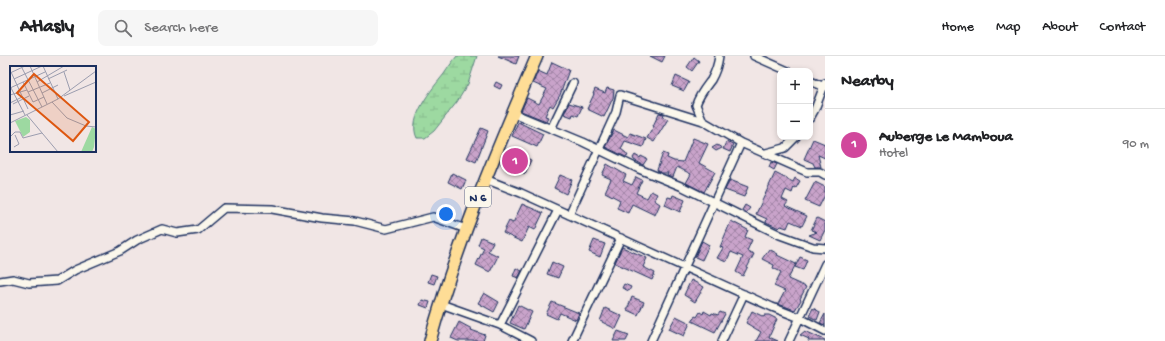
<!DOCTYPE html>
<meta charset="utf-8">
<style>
:root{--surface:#fff;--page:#f6f6f6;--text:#202124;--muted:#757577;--line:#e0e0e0;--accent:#0b8043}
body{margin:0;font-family:"Gochi Hand",sans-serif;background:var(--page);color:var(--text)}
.controls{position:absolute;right:12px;top:12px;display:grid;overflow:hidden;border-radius:8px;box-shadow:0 2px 6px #0003}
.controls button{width:36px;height:36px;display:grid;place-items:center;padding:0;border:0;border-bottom:1px solid var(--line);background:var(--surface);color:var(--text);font:20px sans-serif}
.you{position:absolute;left:446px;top:158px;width:14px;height:14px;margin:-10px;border:3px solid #fff;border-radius:50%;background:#1a73e8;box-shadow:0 0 0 6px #1a73e833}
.badge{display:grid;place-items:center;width:26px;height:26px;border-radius:50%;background:var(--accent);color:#fff;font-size:13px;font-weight:700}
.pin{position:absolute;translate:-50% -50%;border:2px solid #fff;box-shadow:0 1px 4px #0006}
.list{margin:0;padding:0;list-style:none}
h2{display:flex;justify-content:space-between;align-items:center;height:52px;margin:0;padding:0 16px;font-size:17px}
h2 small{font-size:13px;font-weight:400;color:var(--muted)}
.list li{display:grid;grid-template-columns:26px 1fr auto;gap:12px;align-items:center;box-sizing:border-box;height:72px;padding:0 16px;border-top:1px solid var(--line)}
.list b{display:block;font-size:15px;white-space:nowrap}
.list p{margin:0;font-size:13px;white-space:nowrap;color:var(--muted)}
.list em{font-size:13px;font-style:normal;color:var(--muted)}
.icon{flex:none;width:22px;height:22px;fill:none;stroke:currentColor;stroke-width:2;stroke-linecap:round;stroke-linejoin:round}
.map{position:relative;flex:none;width:825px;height:285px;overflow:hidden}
header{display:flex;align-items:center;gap:24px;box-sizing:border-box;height:56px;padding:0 20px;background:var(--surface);border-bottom:1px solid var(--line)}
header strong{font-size:19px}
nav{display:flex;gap:22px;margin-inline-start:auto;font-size:14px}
.search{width:280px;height:36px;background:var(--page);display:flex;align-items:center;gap:10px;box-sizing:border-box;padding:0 14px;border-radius:8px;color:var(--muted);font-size:15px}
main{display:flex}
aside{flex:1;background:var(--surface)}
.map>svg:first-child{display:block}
.wetland{fill:url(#wetland-marsh);stroke:#5c8480}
.building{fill:url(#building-cross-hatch);stroke:#1b2f5e}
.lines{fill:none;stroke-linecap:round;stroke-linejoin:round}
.minor-casing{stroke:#1b2f5e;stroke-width:10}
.primary-casing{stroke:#1b2f5e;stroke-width:14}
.minor{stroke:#fbf7ec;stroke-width:7}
.primary{stroke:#fedd96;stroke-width:11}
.labels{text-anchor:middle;stroke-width:3;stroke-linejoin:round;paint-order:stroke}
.shield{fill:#fbf7ec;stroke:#5e6b89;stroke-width:1}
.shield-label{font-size:12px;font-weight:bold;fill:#1b2f5e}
.inset-road{fill:none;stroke:#9b9daf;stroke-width:1}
.view{fill:#de5710;fill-opacity:0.15;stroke:#de5710;stroke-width:2}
.inset-edge{fill:none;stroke:#1b2f5e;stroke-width:2}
</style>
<header>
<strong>Atlasly</strong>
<div class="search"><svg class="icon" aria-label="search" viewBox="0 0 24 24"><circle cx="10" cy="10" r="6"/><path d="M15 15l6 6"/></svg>Search here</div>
<nav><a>Home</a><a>Map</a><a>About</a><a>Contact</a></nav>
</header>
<main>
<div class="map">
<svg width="825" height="285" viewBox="0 0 825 285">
<defs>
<pattern id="wetland-marsh" width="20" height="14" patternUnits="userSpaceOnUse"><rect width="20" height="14" fill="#9dd9a1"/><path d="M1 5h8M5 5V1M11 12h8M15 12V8" fill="none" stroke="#87bb8d"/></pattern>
<pattern id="building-cross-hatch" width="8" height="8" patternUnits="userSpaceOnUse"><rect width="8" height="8" fill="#c9a3ca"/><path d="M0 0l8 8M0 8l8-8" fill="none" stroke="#a285a7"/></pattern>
</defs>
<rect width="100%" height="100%" fill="#f1e6e5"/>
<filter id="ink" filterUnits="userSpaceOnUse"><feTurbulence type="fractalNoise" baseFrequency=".025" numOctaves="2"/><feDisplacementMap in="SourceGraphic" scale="8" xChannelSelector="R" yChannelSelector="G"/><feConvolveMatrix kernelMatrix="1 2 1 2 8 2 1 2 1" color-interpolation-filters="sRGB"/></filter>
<g filter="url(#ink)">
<path class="wetland" d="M 457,0 L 477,0 L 468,28 L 457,46 L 434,75 L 425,82 L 417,82 C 407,62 432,33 444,18 C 448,12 452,6 457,0 Z"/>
<path class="building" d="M 498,0 L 519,0 L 516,8 Z
M 650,0 L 665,0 L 662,6 Z
M 694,1 L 699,5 L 692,15 L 687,11 Z
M 552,6 L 569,14 L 560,39 L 553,51 L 550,49 L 545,60 L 548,61 L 546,65 L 521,55 L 527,42 L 539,48 L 547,33 L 533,27 L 538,15 L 547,19 Z
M 676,20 L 689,26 L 684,35 L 672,30 Z
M 496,26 L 502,29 L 500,33 L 494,30 Z
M 607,32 L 614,34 L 613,42 L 604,61 L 587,53 L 594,38 L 593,38 L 595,33 L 605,37 Z
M 569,47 L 582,51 L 578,60 L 573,58 L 572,61 L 564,58 Z
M 659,57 L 664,58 L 663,61 L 668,63 L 654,86 L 647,82 L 654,70 L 653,70 Z
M 518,66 L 543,78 L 537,91 L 512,80 Z
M 481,72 L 488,75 L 476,106 L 467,102 Z
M 614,74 L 628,81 L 630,77 L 646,83 L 643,91 L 625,85 L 621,93 L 626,97 L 628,100 L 626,101 L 605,91 Z
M 693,82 L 708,88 L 699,107 L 715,116 L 704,136 L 686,127 L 691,118 L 677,111 L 673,121 L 667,119 L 668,117 L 661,117 L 657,114 L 663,97 L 668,99 L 667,102 L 674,105 L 683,106 Z
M 813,83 L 825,88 L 825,102 L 818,99 L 821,111 L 815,111 L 813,107 L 804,103 Z
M 726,86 L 733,89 L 730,96 L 723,93 Z
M 717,89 L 722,92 L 716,95 L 712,92 Z
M 508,93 L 531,104 L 525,118 L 501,108 Z
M 635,99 L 640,102 L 641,100 L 647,103 L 643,109 L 634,104 L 633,102 Z
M 771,106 L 777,108 L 774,114 L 769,111 Z
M 607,108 L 626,119 L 623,125 L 632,129 L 636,121 L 642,124 L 636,137 L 647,142 L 651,135 L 657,138 L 654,144 L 660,148 L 655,159 L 632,148 L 628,157 L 617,152 L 620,144 L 605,136 L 611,123 L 602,119 Z
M 452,117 L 466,124 L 462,133 L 448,126 Z
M 775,117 L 793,126 L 795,122 L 800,125 L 796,132 L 794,131 L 792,137 L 786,134 L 782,143 L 788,146 L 785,150 L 807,160 L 802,170 L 790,165 L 787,172 L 781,170 L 779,172 L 766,166 L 767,163 L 756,158 Z
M 560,119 L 572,124 L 566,138 L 554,132 Z
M 730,124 L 748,131 L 744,141 L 725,134 Z
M 815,126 L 825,131 L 825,139 L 819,151 L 805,145 Z
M 673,139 L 685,144 L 680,156 L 665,149 L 668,141 L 672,142 Z
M 522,148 L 543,157 L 535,174 L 529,171 L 522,186 L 503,177 L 509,165 L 513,167 Z
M 745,149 L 750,152 L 746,157 L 742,154 Z
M 817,162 L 825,166 L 825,174 L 820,184 L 809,179 L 817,176 L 811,174 Z
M 731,165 L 748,174 L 745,181 L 752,184 L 747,195 L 754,198 L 743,220 L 736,216 L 743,201 L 731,196 L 726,206 L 717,202 L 723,192 L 720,191 Z
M 481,181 L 493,186 L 488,195 L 498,200 L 490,216 L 476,209 L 484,192 L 478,189 Z
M 594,184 L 605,188 L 600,201 L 589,196 Z
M 702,185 L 709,189 L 702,204 L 695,201 Z
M 622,191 L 647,202 L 643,211 L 655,217 L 652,224 L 615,207 Z
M 769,193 L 778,198 L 777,199 L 796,208 L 788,223 L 806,231 L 800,243 L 801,244 L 795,254 L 778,248 L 785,235 L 774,230 L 781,216 L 773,212 L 774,209 L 762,203 Z
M 800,201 L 807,204 L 803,214 L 795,211 Z
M 552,206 L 563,211 L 558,222 L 547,218 Z
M 516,212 L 522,215 L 518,222 L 513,220 Z
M 431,218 L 437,220 L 434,228 L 428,226 Z
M 691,224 L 704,231 L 695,246 L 684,239 Z
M 624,228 L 631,231 L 629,235 L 622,232 Z
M 484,237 L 499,246 L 494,256 L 478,247 Z
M 632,241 L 644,246 L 638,259 L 627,254 Z
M 422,244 L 430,246 L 428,252 L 420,249 Z
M 552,246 L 579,257 L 576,264 L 560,257 L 557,263 L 546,258 Z
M 518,249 L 532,256 L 524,273 L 510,267 Z
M 605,252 L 622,260 L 616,273 L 600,265 Z
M 813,252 L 820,256 L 817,264 L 809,260 Z
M 704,255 L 711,259 L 712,257 L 718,259 L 720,256 L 725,258 L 715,276 L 692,265 L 695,260 L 697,261 L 700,256 L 703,258 Z
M 752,255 L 764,261 L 765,259 L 769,259 L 777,263 L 769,281 L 778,285 L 756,285 L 761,276 L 746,267 Z
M 825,258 L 825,269 L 820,267 Z
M 676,260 L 690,267 L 684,280 L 669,273 Z
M 459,266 L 472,273 L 471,274 L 485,279 L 483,285 L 458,285 L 451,282 Z
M 618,275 L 629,279 L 626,285 L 613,285 Z
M 805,275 L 825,284 L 825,285 L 808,285 L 809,283 L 800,279 Z"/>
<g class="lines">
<g class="minor-casing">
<path id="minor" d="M 754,0 L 788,15
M 810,25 L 825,31
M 513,57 L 583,86 L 639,113 L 683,131 L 780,179 L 813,191 L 825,192
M 810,62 L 815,53 L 825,27
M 703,65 L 696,49 C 699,39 705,32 711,24 C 715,17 718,8 719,0
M 551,73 L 573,27
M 766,97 L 785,92 L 796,81
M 485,123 L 521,137 L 772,251 L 800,262 L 825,275
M 569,159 L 616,56 L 620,39 L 703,65 L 741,87 L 807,116 L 820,116 L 825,119
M 0,225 L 13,223 L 29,227 L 57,225 L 75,214 L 120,195 L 137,184 L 162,173 L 177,177 L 198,174 L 224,152 L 272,153 L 322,162 L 355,165 L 386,173 L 433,161 L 466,173
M 441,248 L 500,269 L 531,285
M 500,269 L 558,154
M 572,285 L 621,182
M 651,285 L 741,87
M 722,285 L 744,238
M 789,285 L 825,208"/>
</g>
<g class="primary-casing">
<path id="primary" d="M 430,285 C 457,187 497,93 537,0"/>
</g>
<use href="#minor" class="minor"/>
<use href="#primary" class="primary"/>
</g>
</g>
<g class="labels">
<rect class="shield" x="465" y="131" width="26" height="20" rx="3"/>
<g class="shield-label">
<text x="478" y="145">N 6</text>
</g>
</g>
<g transform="translate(10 10)">
<rect width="86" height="86" fill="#f1e6e5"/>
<path d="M 16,51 L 20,54 L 20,66 L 13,71 L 5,55 Z" fill="#9dd9a1"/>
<path d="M 82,61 L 86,63 L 84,81 L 82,86 L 71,86 Z" fill="#9dd9a1"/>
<path class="inset-road" d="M 20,0 L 37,38M 33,0 L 48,33M 12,2 L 32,41M 1,6 L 18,43M 54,6 L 60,24M 0,7 L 15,0M 4,13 L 32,0M 38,13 L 57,4M 13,16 L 23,36 L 34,31M 27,16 L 54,0M 0,20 L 15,49M 0,22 L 35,6M 18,26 L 40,17M 32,27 L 48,19M 0,29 L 17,24M 54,30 L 86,16M 42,36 L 57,52 L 76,60 L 86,61M 0,37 L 12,31M 3,38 L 19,30M 0,49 L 14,45M 17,49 L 48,86M 0,57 L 48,33 L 86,5M 0,71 L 5,66 L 10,66 L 13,72 L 32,67M 4,81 L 9,78 L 5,69"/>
<path class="view" d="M 24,8 L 79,56 L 63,75 L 7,27 Z"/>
<rect width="86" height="86" class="inset-edge"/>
</g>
</svg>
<div class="controls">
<button>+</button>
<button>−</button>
</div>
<div class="you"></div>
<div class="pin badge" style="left:515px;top:105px;background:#d1479c">1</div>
</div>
<aside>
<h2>Nearby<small></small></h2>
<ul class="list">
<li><span class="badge" style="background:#d1479c">1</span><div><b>Auberge Le Mamboua</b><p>Hotel</p></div><em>90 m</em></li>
</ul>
</aside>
</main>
